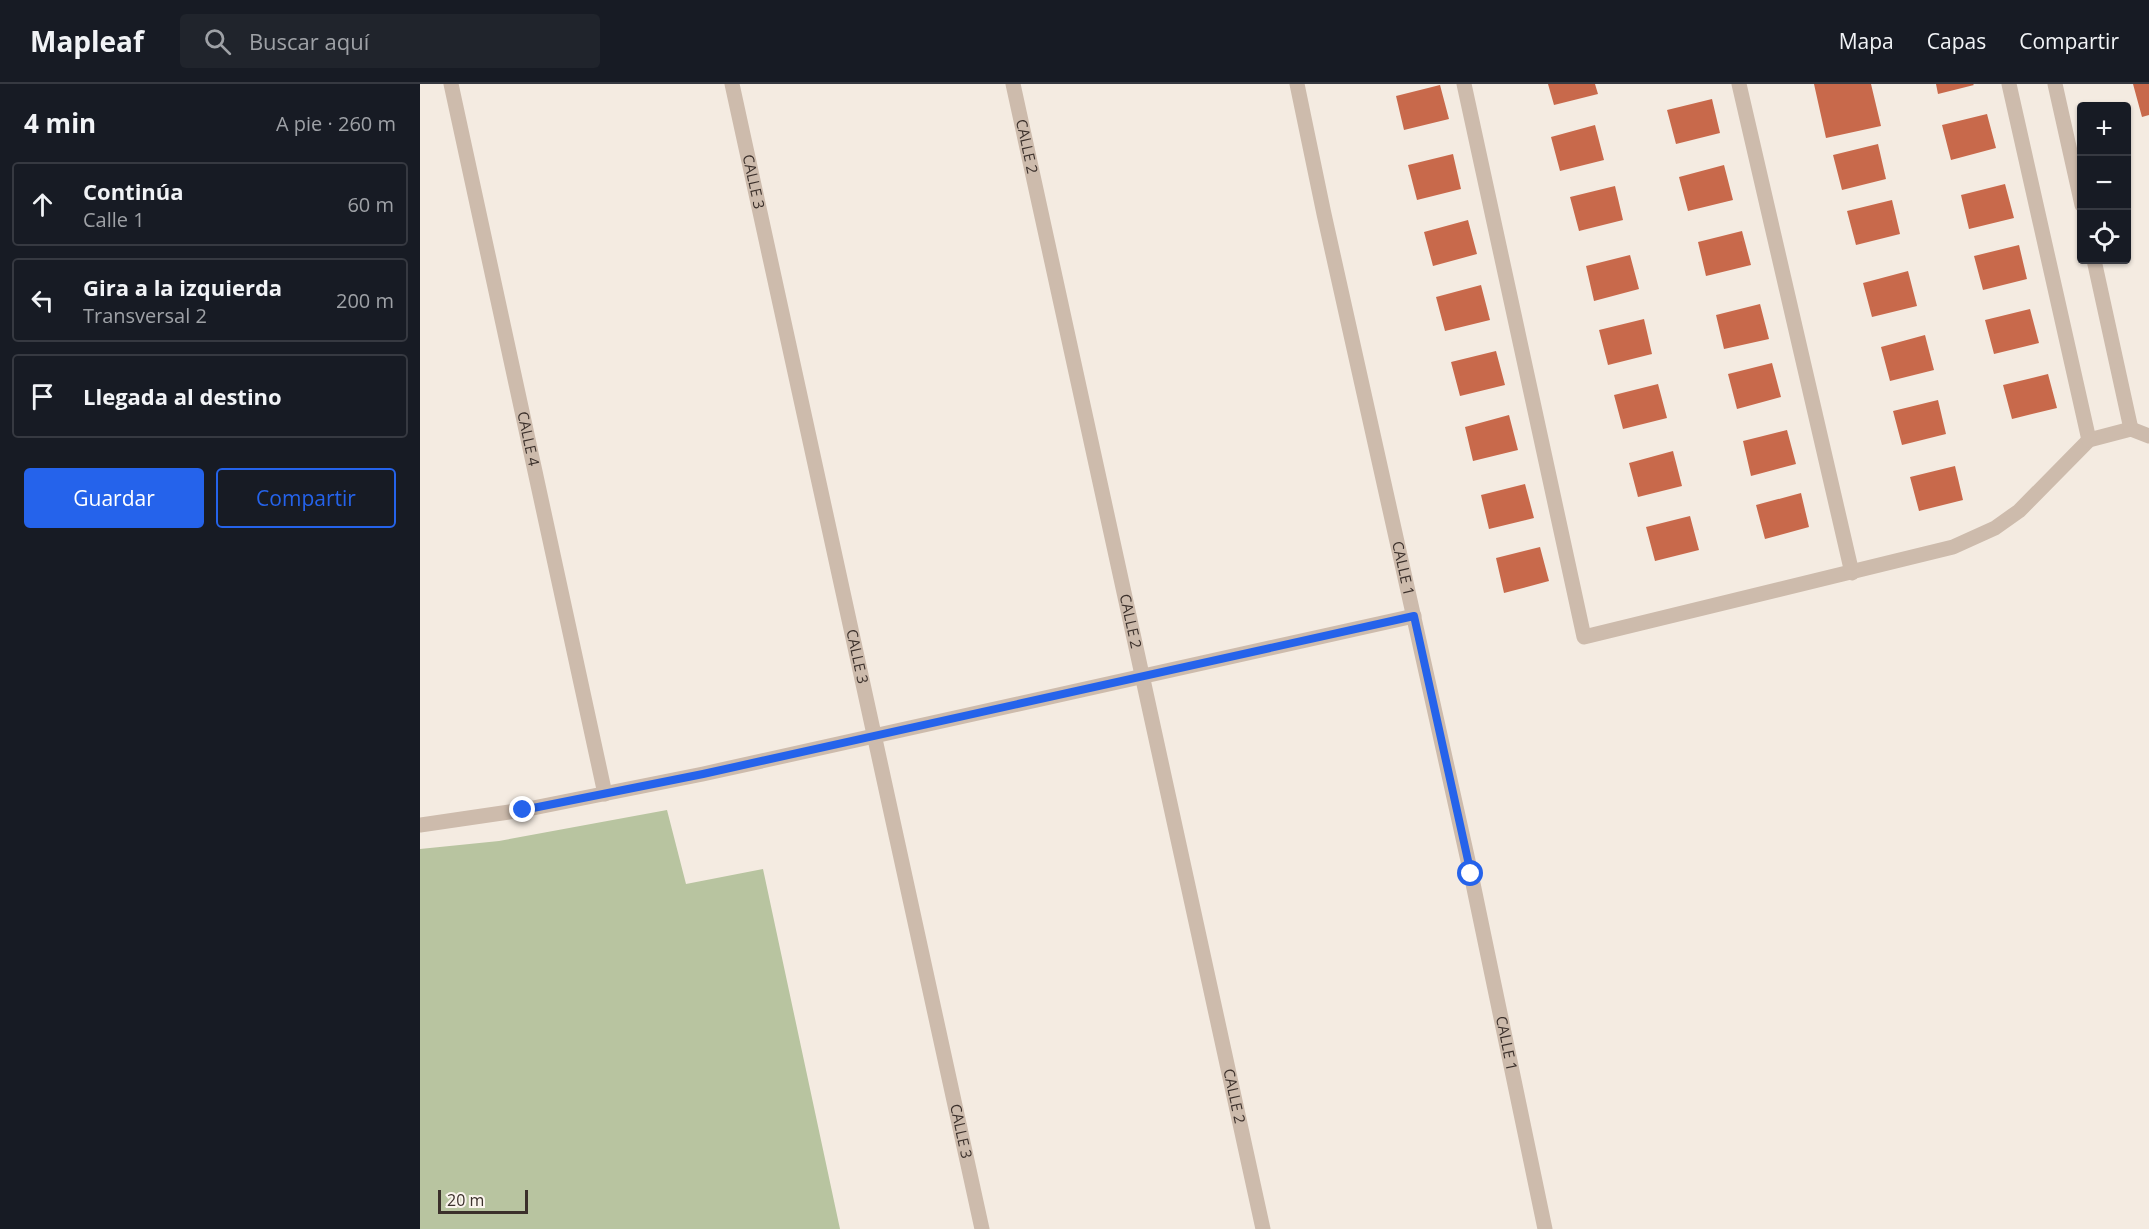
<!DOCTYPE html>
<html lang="es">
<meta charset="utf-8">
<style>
:root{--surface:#171b24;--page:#20242c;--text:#f1f3f6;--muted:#9ea1a6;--line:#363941;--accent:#2563eb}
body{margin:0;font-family:"Open Sans",sans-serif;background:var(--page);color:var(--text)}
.controls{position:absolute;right:18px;top:18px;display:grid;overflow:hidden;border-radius:6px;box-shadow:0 2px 4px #0004}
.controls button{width:54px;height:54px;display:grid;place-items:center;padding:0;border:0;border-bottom:2px solid var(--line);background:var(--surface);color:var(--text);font:30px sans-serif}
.scale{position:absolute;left:18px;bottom:15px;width:90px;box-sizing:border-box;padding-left:6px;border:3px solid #3b302b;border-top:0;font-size:16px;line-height:21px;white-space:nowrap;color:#3b302b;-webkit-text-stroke:4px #fbf5ee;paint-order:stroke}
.stop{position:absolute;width:18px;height:18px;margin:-14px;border:4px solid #2563eb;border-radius:50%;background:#fff}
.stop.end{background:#2563eb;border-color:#fff;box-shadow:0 2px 6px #0008}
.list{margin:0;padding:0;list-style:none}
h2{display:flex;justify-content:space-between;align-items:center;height:78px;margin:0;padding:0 24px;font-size:26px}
h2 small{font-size:20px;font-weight:400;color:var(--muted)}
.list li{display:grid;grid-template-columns:39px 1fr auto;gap:18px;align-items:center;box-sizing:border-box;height:84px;margin:0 12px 12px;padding:0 12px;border:2px solid var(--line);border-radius:6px}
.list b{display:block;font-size:22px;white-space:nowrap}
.list p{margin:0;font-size:20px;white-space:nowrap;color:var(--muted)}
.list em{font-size:20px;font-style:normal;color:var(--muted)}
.actions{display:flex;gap:12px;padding:18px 24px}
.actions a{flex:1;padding:14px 0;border:2px solid var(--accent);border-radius:6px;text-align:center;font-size:21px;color:var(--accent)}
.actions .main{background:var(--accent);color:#fff}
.icon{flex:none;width:33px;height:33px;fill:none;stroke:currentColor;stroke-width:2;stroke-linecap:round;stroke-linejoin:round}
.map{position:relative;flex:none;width:1729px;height:1145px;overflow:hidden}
header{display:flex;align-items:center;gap:36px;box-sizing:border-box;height:84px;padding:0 30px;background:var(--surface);border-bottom:2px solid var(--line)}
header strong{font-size:28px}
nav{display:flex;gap:33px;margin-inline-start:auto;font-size:21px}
.search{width:420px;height:54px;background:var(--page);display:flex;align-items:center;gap:15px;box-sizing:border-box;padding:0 21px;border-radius:6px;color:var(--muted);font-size:22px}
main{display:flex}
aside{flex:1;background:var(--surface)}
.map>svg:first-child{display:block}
.green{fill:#b8c4a0}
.building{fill:#c8694b}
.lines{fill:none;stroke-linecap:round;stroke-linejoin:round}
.minor{stroke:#cdbbac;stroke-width:15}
.route{stroke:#2563eb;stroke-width:8}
.labels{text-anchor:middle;stroke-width:5;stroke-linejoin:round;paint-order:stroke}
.street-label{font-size:15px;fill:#3b302b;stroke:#fbf5ee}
</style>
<header>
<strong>Mapleaf</strong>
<div class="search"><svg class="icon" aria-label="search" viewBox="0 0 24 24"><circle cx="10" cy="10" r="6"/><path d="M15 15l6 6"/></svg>Buscar aquí</div>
<nav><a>Mapa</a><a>Capas</a><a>Compartir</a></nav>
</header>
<main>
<aside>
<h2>4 min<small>A pie · 260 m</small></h2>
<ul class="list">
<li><svg class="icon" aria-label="ahead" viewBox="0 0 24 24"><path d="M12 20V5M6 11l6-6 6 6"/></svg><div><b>Continúa</b><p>Calle 1</p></div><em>60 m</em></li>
<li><svg class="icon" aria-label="left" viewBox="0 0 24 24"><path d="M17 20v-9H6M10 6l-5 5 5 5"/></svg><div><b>Gira a la izquierda</b><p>Transversal 2</p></div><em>200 m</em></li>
<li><svg class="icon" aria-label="arrive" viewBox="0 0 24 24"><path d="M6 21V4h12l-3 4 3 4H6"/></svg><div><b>Llegada al destino</b></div></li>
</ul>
<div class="actions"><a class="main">Guardar</a><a>Compartir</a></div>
</aside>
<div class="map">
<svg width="1729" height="1145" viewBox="0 0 1729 1145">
<rect width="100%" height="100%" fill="#f4ebe1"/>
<path class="green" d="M 247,726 L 266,800 L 343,785 L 420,1145 L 0,1145 L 0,765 L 79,757 Z"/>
<path class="building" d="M 1128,0 L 1175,0 L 1178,10 L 1134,21 Z
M 1394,0 L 1451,0 L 1461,42 L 1406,54 Z
M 1516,0 L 1553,0 L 1554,1 L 1518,10 Z
M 1713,0 L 1729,0 L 1729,31 L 1722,33 Z
M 1020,1 L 1029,35 L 984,46 L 976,12 Z
M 1292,15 L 1300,49 L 1256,60 L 1247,26 Z
M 1567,30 L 1576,64 L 1531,76 L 1522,41 Z
M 1175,41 L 1184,76 L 1140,87 L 1131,53 Z
M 1458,60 L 1466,95 L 1422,106 L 1413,71 Z
M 1033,70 L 1041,105 L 997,116 L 988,81 Z
M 1304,81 L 1313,116 L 1268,127 L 1259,93 Z
M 1585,100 L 1594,134 L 1549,145 L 1541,111 Z
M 1195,102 L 1203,136 L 1159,147 L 1150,113 Z
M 1472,116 L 1480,150 L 1436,161 L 1427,127 Z
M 1048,136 L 1057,170 L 1013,182 L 1004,148 Z
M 1322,147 L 1331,181 L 1286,192 L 1278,158 Z
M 1599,161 L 1607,195 L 1563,206 L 1554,172 Z
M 1210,171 L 1219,205 L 1174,217 L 1166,182 Z
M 1488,187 L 1497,222 L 1452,233 L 1443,199 Z
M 1061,201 L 1070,236 L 1025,247 L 1016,213 Z
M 1340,220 L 1349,255 L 1304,265 L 1296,231 Z
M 1610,225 L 1619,259 L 1574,270 L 1565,236 Z
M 1224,235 L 1232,270 L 1188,281 L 1179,246 Z
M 1505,251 L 1514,286 L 1470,297 L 1461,263 Z
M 1076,267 L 1085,301 L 1040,312 L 1031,278 Z
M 1352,279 L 1361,313 L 1317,325 L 1308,290 Z
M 1628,290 L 1637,324 L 1592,335 L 1583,301 Z
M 1238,300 L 1247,334 L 1203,345 L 1194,311 Z
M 1518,316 L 1526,350 L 1482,361 L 1473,327 Z
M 1089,331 L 1098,366 L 1053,377 L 1045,343 Z
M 1367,346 L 1376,380 L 1331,392 L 1323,357 Z
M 1253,367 L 1262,402 L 1218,413 L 1209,379 Z
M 1535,382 L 1543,416 L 1499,427 L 1490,393 Z
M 1105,400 L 1114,434 L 1069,445 L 1061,411 Z
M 1381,409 L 1389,443 L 1345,455 L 1336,421 Z
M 1270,432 L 1279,466 L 1235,477 L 1226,443 Z
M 1120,463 L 1129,497 L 1084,509 L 1076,474 Z"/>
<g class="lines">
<g class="minor">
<path id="s1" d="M 31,0 L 185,710"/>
<path id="s2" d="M 312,0 L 562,1145"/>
<path id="s3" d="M 593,0 L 843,1145"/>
<path id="s4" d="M 877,0 L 904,130 L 1051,790 L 1125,1145"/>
<path d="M 1044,0 L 1164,553 L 1533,463 L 1575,444 L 1599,427 L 1669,356 L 1711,345 L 1729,352"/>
<path d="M 1319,0 L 1432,489"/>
<path d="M 1589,0 L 1669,356"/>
<path d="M 1635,0 L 1662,121"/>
<path d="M 1674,176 L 1711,345"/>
<path d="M 0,741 L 103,726 L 283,690 L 994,532"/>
</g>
</g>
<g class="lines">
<path class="route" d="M 103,726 L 283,690 L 994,532 L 1051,790"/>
</g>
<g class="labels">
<g class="street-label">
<text dy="5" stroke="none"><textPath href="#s3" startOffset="64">CALLE 2</textPath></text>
<text dy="5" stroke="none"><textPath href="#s2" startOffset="100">CALLE 3</textPath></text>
<text dy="5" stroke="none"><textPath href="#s1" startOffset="363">CALLE 4</textPath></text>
<text dy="5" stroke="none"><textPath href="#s4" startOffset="496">CALLE 1</textPath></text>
<text dy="5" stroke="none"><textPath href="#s3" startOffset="550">CALLE 2</textPath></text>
<text dy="5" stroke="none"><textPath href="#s2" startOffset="586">CALLE 3</textPath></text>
<text dy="5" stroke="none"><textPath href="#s4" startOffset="982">CALLE 1</textPath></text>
<text dy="5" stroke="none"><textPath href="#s3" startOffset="1036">CALLE 2</textPath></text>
<text dy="5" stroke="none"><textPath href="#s2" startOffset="1072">CALLE 3</textPath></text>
</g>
</g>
</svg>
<div class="controls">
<button>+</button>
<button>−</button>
<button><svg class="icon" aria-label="locate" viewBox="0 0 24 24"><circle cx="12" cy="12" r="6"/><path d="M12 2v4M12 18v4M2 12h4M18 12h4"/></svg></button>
</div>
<div class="scale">20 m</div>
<div class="stop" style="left:1051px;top:790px"></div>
<div class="stop end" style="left:103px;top:726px"></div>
</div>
</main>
